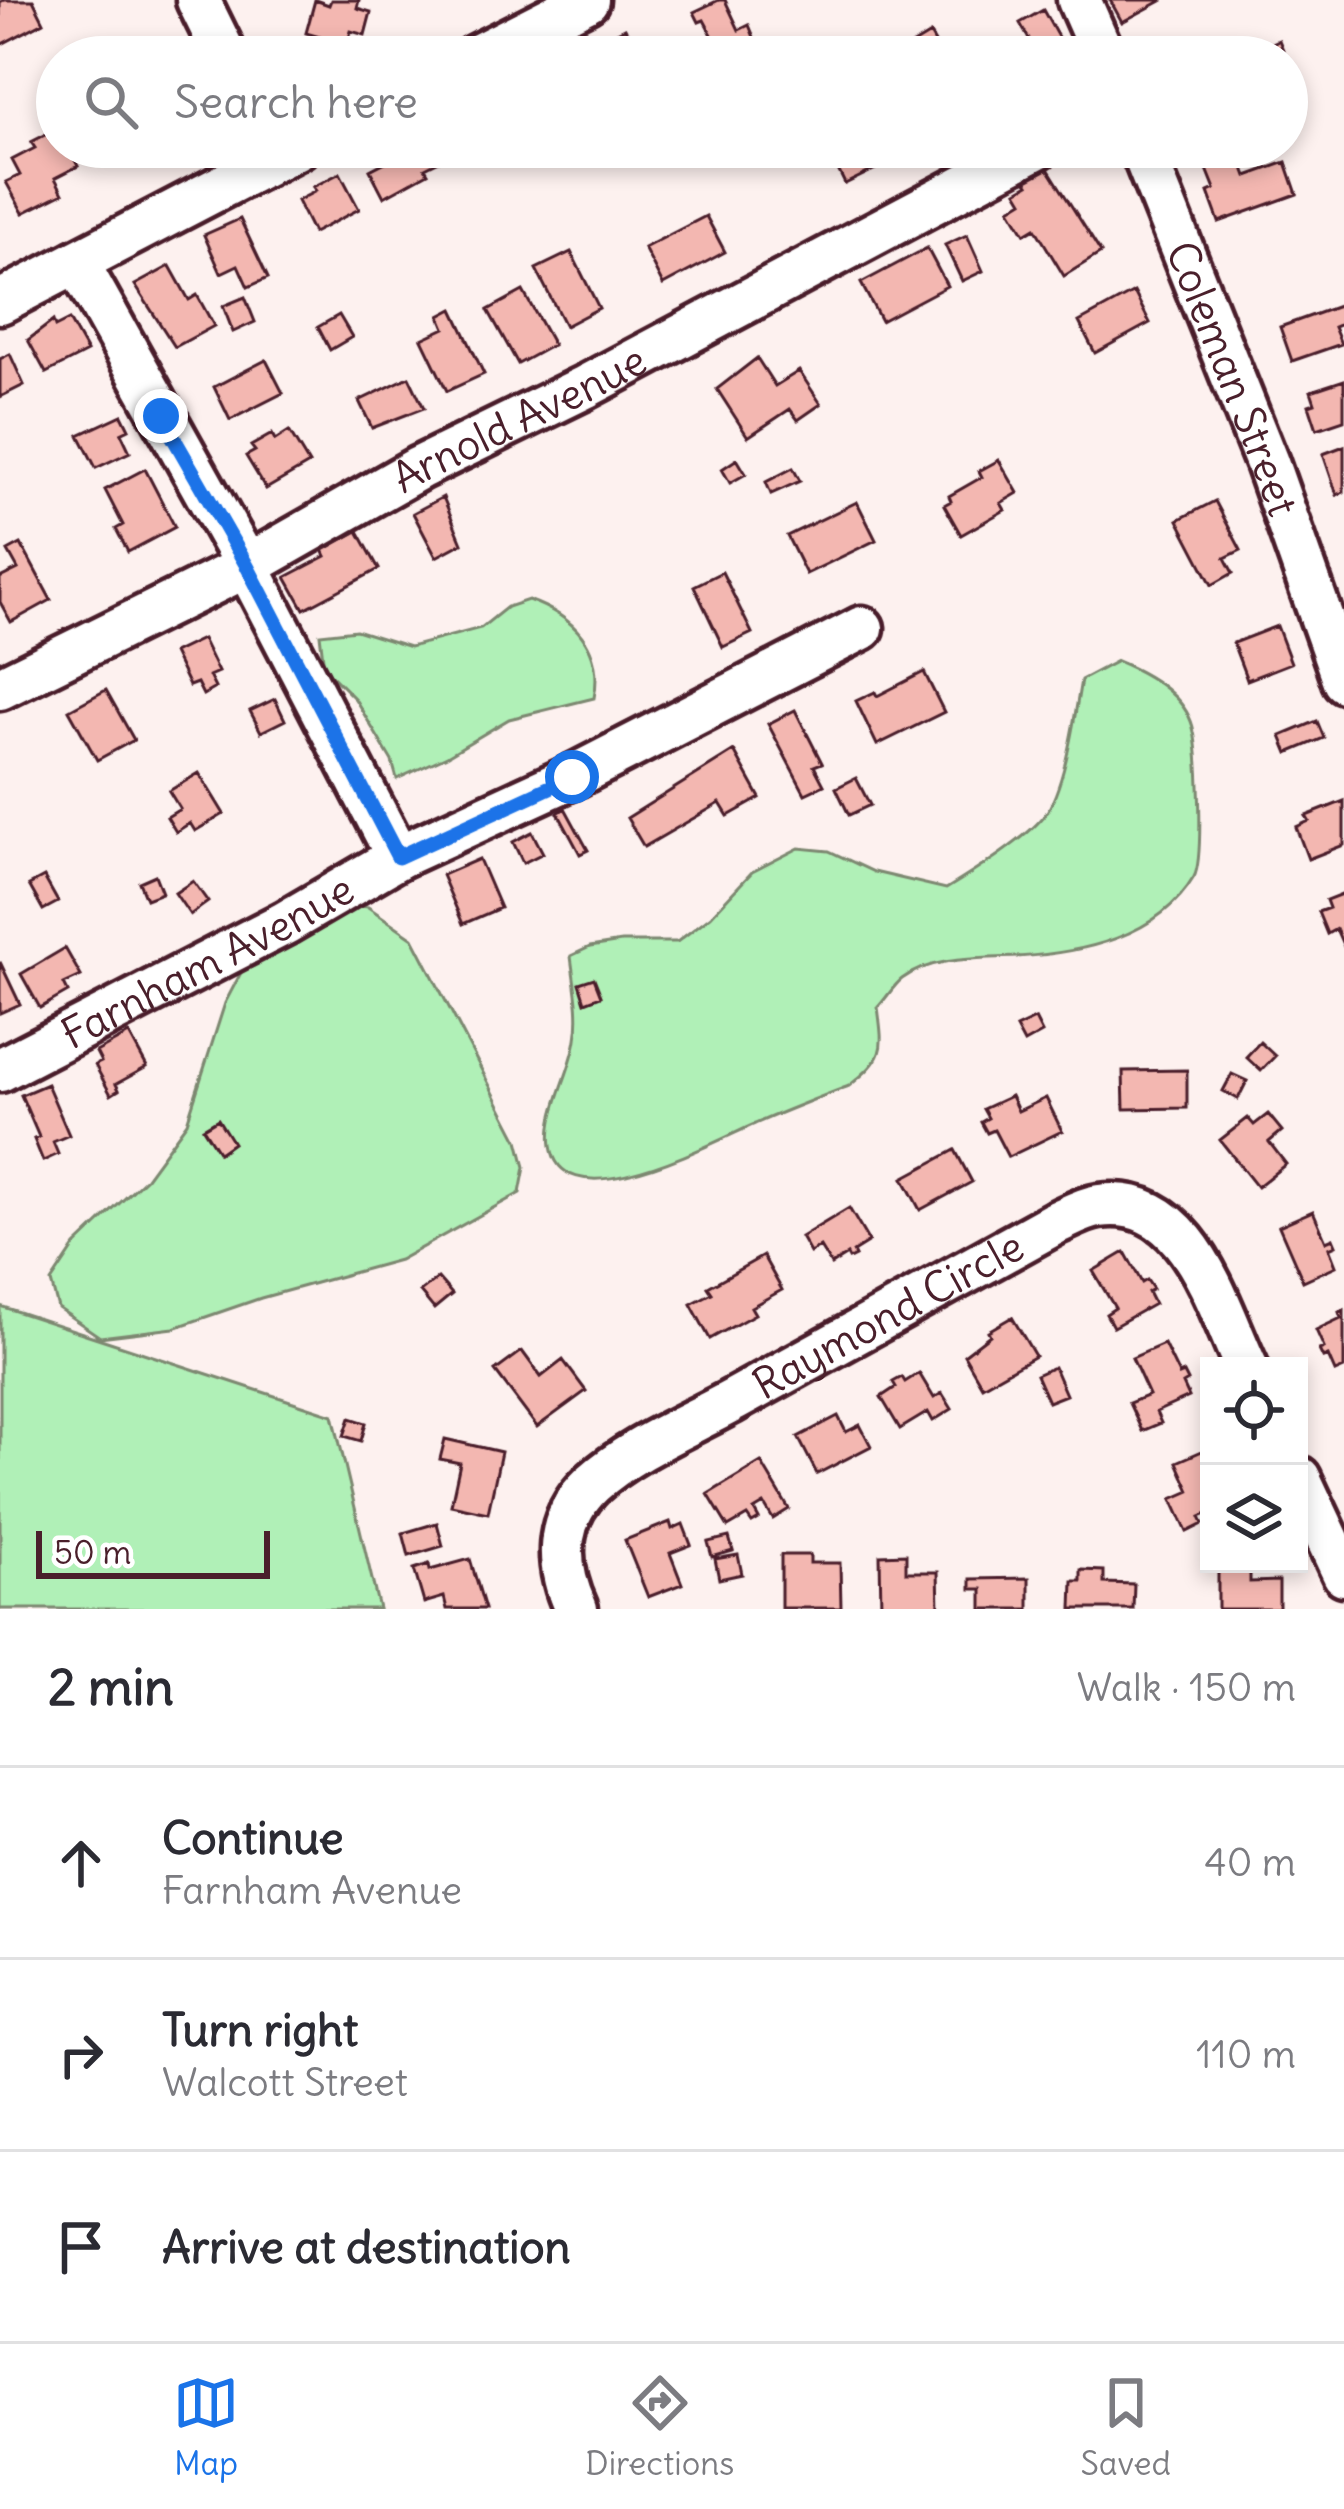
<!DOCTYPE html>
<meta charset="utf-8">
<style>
:root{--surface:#fff;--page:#f2f2f3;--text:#2b2b33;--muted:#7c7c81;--line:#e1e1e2;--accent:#1a73e8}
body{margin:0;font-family:Delius,sans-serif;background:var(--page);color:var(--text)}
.controls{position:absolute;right:36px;bottom:36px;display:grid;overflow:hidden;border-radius:0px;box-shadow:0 6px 18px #0003}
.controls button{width:108px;height:108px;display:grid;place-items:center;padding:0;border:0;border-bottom:3px solid var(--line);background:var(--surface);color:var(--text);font:60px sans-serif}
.scale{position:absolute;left:36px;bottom:30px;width:234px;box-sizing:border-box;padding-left:12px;border:6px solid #4a1f2b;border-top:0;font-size:33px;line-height:42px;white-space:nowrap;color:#4a1f2b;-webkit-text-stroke:9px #fff;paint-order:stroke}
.stop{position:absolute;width:36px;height:36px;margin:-27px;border:9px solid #1a73e8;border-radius:50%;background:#fff}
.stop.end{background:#1a73e8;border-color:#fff;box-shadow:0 3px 12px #0008}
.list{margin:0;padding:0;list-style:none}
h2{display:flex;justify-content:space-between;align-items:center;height:156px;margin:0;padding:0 48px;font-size:51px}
h2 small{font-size:39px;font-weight:400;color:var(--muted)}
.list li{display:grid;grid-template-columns:78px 1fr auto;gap:36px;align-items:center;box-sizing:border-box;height:192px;padding:0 48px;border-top:3px solid var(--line)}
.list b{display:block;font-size:45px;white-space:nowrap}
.list p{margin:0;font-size:39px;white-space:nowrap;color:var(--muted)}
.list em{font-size:39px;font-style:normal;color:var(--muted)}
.icon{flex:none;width:66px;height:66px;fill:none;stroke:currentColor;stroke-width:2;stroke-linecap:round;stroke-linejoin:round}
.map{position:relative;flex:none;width:1344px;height:1609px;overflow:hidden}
.search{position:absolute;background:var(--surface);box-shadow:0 6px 18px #0003;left:36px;right:36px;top:36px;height:132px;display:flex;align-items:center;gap:30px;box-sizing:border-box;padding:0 42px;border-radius:66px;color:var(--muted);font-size:45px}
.sheet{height:732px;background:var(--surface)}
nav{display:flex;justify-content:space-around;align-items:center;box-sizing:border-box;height:168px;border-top:3px solid var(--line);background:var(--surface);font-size:33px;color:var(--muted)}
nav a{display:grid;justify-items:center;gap:6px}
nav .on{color:var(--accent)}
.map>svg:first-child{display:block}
.green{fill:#b0f0b7;stroke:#7d8871;stroke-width:3}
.building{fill:#f3b7b1;stroke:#4a1f2b;stroke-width:3}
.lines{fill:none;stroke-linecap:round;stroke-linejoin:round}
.minor-casing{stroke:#4a1f2b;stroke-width:51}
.minor{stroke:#fff;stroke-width:42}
.route{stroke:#1a73e8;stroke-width:15}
.labels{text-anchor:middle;stroke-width:12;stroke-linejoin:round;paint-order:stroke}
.street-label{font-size:42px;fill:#4a1f2b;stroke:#fff}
</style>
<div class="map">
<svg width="1344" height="1609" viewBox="0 0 1344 1609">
<rect width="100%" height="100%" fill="#fdf1ef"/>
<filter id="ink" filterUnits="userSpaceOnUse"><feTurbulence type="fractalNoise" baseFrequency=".00833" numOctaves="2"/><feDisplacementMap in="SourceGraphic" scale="24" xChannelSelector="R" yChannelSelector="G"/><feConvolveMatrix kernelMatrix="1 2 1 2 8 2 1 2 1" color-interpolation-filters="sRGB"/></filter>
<g filter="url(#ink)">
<path class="green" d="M 528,600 C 574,616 604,648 594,698 L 509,719 L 447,756 L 397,779 L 392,761 L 355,699 L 324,668 L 320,634 L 356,630 L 410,647 L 481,628 L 507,607 Z
M 1117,661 C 1148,674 1188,696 1194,732 C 1199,755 1204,860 1194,877 C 1158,938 1081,953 1017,957 C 981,959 933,956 902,979 C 893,986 886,999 878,1007 C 884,1052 885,1057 849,1086 C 818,1098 786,1110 755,1124 C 717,1140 563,1225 551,1146 C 546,1112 571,1074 576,1039 C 581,1013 574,982 571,956 L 590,947 L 621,942 L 677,942 L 711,916 L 752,872 L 799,848 L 829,851 L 874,872 L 946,889 C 974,872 1024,841 1044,816 C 1065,789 1075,714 1081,680 Z
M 313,902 L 368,907 L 413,938 L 518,1140 L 525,1167 L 520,1193 L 399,1260 L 261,1298 L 174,1328 L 100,1337 L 58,1308 L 51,1282 L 75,1246 L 146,1178 L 187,1122 L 225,1003 L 256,944 Z
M 0,1306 L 333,1415 L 379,1609 L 0,1609 Z"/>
<path class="building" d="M 4,0 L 33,0 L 44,22 L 0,45 L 0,2 Z
M 315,0 L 329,5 L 331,0 L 359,0 L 357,8 L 371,12 L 365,35 L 351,31 L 347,45 L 306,33 Z
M 719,0 L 725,0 L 739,30 L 749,25 L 756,42 L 724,57 L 704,20 L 699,22 L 694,12 Z
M 1110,0 L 1163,0 L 1122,22 Z
M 1043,10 L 1069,57 L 1028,57 L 1022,47 L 1031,43 L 1020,23 Z
M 625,28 L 639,57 L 599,57 L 593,44 Z
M 930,34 L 943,57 L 892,57 Z
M 1191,38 L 1201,57 L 1154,57 Z
M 1279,40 L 1286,57 L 1262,57 L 1259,49 Z
M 57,129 L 57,147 L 68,147 L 78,166 L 55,178 L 63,193 L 23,213 L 6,182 L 20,175 L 12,160 L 35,148 L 31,142 Z
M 395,147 L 409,147 L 413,154 L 427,147 L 452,147 L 455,153 L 425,168 L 428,173 L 384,197 L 370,170 L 389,160 L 385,152 Z
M 827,147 L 898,147 L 902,156 L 845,184 Z
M 1238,152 L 1247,176 L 1286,162 L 1297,194 L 1219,222 L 1208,192 L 1215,189 L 1205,164 Z
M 1047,167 L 1101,253 L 1064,276 L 1035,228 L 1025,234 L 1010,209 L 1023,201 L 1017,191 L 1029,184 L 1026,180 Z
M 340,173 L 359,209 L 313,233 L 297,201 L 316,191 L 313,187 Z
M 706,216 L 725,252 L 663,285 L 644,248 Z
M 240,219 L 268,278 L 248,287 L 238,265 L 221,273 L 204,235 Z
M 967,235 L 983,271 L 962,281 L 945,245 Z
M 927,248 L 947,286 L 881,321 L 861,283 Z
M 571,252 L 599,308 L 565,326 L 536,269 Z
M 170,266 L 189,300 L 197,295 L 214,326 L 175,347 L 135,285 Z
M 523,291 L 553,345 L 518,364 L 488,310 Z
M 1134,292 L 1150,323 L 1095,353 L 1079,322 Z
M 245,297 L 255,322 L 233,332 L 223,306 Z
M 1344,304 L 1344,323 L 1334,327 L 1341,344 L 1292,361 L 1280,327 Z
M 453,309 L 484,374 L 447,391 L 422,339 L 445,328 L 440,316 Z
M 339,315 L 352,337 L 330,350 L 318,327 Z
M 69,320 L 87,352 L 46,373 L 28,340 L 53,321 L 55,327 Z
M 10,354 L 24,385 L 0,397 L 0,359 Z
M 757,358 L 775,386 L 799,371 L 821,404 L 798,420 L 790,409 L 748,437 L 717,389 Z
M 266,360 L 283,393 L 230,420 L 214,387 Z
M 409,377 L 424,408 L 372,428 L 359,401 Z
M 1344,380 L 1344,420 L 1317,429 L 1309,405 L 1315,403 L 1311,391 Z
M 122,415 L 129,429 L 121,433 L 130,452 L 96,468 L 79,435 Z
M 289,431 L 309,464 L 266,489 L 246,456 L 255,451 L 251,446 L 272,434 L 275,440 Z
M 1344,446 L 1344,492 L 1337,495 L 1323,454 Z
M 737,459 L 746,474 L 730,483 L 722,469 Z
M 999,460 L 1018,493 L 1001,503 L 1005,510 L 961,535 L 944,505 L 951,501 L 949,496 L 982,477 L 979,471 Z
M 793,468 L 800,481 L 771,494 L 766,482 Z
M 145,469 L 175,527 L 128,552 L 116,529 L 123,525 L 105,490 Z
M 443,497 L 462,543 L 436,557 L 413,513 Z
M 1215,501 L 1241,550 L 1225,558 L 1233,573 L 1212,585 L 1178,520 Z
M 857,502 L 876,540 L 806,574 L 787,536 Z
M 358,531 L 379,569 L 304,609 L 286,577 L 326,556 L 323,550 Z
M 21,544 L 51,600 L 11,622 L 0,602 L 0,578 L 18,569 L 8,551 Z
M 722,572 L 752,633 L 723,647 L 694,586 Z
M 1277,626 L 1291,663 L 1247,680 L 1233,643 Z
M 202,639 L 218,672 L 209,676 L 215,688 L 203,695 L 197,683 L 189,686 L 173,653 Z
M 924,672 L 944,712 L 877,745 L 856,701 L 875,692 L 877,696 Z
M 106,690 L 134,740 L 97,760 L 69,710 Z
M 275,699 L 285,720 L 261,732 L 250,711 Z
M 795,710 L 822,763 L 814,766 L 824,785 L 805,794 L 768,724 Z
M 1317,721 L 1324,738 L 1288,753 L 1281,736 Z
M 734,751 L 760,798 L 728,816 L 720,803 L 644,847 L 627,818 Z
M 199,773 L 224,814 L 195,831 L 190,823 L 176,832 L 167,817 L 180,809 L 169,791 Z
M 856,778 L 870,805 L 849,815 L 836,788 Z
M 1344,801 L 1344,845 L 1308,859 L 1296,827 L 1309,821 L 1306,816 Z
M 565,808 L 588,850 L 580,854 L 558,813 Z
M 532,832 L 543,853 L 523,863 L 513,842 Z
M 479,859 L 500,908 L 463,924 L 442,875 Z
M 155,875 L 162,893 L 146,899 L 139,882 Z
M 44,877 L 58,902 L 43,910 L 29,885 Z
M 193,881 L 208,902 L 190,915 L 175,893 Z
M 1344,893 L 1344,947 L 1336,929 L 1327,934 L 1318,912 L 1329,908 L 1326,900 Z
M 65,948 L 81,976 L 64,984 L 68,992 L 40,1008 L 21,974 Z
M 0,962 L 20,1004 L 0,1013 Z
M 594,978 L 601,996 L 585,1002 L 579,983 Z
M 1035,1019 L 1042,1033 L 1024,1043 L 1016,1028 Z
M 129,1034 L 147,1067 L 116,1084 L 119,1090 L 111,1095 L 95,1065 L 101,1062 L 96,1052 Z
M 1260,1042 L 1275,1056 L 1261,1071 L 1246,1057 Z
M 1187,1070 L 1187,1108 L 1124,1109 L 1123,1071 Z
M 1232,1074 L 1247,1081 L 1238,1099 L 1223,1091 Z
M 47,1084 L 69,1135 L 53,1142 L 58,1154 L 43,1161 L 34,1139 L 39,1137 L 21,1095 Z
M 1011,1096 L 1018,1111 L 1046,1098 L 1062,1131 L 1008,1157 L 994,1130 L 987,1133 L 981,1122 L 988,1118 L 983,1109 Z
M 1268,1114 L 1282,1131 L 1269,1142 L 1286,1164 L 1257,1187 L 1220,1140 L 1248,1118 L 1254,1125 Z
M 218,1119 L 233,1143 L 219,1153 L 203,1128 Z
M 955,1150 L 972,1182 L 920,1210 L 903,1178 Z
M 849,1208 L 869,1242 L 853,1252 L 855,1256 L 849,1259 L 847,1255 L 831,1265 L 820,1247 L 810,1253 L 801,1237 Z
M 1313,1211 L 1326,1241 L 1333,1238 L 1336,1245 L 1329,1248 L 1336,1266 L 1303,1281 L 1279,1226 Z
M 1125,1252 L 1142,1283 L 1147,1280 L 1153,1289 L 1148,1292 L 1154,1304 L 1113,1327 L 1106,1314 L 1115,1308 L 1093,1271 Z
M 763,1256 L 782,1290 L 751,1307 L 755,1314 L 710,1339 L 691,1304 L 712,1293 L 708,1287 Z
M 438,1278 L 452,1294 L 434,1309 L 420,1292 Z
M 1344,1310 L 1344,1368 L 1335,1372 L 1328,1356 L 1323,1358 L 1319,1350 L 1324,1348 L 1316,1330 L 1341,1318 L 1339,1312 Z
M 1012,1317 L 1035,1356 L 982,1386 L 964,1355 L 990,1335 L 988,1331 Z
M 1164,1344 L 1179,1375 L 1184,1373 L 1188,1381 L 1183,1384 L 1189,1397 L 1156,1412 L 1161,1423 L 1142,1431 L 1129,1403 L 1149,1395 L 1132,1358 Z
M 522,1351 L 541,1377 L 563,1360 L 586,1391 L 537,1427 L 495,1371 Z
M 1054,1367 L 1066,1395 L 1048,1402 L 1036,1375 Z
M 919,1373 L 934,1398 L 942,1393 L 952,1409 L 933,1421 L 928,1412 L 900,1429 L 881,1397 L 896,1387 L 893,1382 L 902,1377 L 905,1382 Z
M 838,1416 L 846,1432 L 860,1425 L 871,1446 L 817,1474 L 798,1437 Z
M 350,1418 L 366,1423 L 361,1441 L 344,1436 Z
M 445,1439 L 501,1452 L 488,1513 L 451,1505 L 460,1463 L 440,1459 Z
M 1209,1448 L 1209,1513 L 1200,1517 L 1203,1524 L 1187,1532 L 1172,1499 L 1190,1491 L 1177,1462 Z
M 761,1462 L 789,1509 L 773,1519 L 764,1504 L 754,1510 L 759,1519 L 752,1523 L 747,1516 L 728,1527 L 708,1494 Z
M 670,1522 L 672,1529 L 683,1524 L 691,1545 L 670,1553 L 682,1584 L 648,1597 L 625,1540 Z
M 437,1523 L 443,1546 L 409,1556 L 403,1533 Z
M 729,1537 L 733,1551 L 712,1557 L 708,1542 Z
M 906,1554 L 906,1572 L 938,1572 L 939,1608 L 881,1609 L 880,1555 Z
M 738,1555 L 742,1574 L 719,1579 L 715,1559 Z
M 781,1555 L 810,1555 L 810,1563 L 840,1563 L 841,1608 L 781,1608 Z
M 470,1559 L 485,1609 L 447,1609 L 444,1597 L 424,1603 L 414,1569 L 429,1564 L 430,1570 Z
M 1222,1564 L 1250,1564 L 1250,1582 L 1279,1581 L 1279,1609 L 1218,1609 L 1218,1570 L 1222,1570 Z
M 1081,1570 L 1104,1571 L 1104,1583 L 1134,1584 L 1133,1609 L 1072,1609 L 1073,1581 L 1081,1581 Z
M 1029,1578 L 1029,1609 L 982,1609 L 982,1589 L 971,1589 L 971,1579 Z"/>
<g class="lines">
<g class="minor-casing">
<g id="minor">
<path d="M 198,0 L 226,57"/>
<path d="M 1079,0 L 1104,57"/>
<path d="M 475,57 L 587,0"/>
<path id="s1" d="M 1141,147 L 1267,463 L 1344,681"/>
<path d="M 77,262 L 247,566 L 398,857"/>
<path d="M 0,302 L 298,147"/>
<path id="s2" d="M 0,688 L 247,566 L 419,468 L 585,387 L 1038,147"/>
<path id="s3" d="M 0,1070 L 285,923 L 398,857 L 572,777 L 862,628"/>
<path d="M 1299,1478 L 1344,1574"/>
<path id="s4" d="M 576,1609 C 556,1566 554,1520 592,1484 C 631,1448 689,1425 734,1400 C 841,1341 948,1282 1055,1223 C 1069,1217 1084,1208 1099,1206 C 1189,1193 1216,1303 1246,1366"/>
</g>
</g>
<use href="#minor" class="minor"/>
</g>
</g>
<g class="lines" filter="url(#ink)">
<path class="route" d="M 161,416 L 247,566 L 398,857 L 572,777"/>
</g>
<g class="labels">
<g class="street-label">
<text dy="15" stroke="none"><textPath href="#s1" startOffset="249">Coleman Street</textPath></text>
<text dy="15" stroke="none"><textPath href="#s2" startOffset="585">Arnold Avenue</textPath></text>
<text dy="15" stroke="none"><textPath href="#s3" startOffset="234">Farnham Avenue</textPath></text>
<text dy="15" stroke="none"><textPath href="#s4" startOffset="477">Raymond Circle</textPath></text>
</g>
</g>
</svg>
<div class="controls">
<button><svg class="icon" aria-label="locate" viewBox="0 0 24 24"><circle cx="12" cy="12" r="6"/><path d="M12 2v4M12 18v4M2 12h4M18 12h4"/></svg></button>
<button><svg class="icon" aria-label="layers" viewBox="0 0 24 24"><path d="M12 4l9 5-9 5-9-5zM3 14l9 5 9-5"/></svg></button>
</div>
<div class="scale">50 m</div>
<div class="stop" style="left:572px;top:777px"></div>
<div class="stop end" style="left:161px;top:416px"></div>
<div class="search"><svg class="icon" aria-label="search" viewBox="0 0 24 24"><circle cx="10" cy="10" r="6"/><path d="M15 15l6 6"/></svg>Search here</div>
</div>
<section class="sheet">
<h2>2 min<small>Walk · 150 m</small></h2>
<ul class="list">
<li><svg class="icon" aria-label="ahead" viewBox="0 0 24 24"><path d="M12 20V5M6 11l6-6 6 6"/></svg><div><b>Continue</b><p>Farnham Avenue</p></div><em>40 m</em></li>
<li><svg class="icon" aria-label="right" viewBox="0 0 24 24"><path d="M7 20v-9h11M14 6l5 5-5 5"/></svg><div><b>Turn right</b><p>Walcott Street</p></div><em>110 m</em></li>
<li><svg class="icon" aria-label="arrive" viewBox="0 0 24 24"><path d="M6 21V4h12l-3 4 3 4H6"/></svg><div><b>Arrive at destination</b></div></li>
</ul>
</section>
<nav>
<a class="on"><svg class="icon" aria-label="map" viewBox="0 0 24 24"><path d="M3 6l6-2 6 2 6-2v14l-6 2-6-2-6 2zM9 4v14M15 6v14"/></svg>Map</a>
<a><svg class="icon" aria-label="directions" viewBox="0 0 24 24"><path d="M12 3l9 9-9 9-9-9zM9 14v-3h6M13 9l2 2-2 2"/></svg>Directions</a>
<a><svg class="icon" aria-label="saved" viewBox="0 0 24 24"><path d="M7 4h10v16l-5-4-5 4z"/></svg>Saved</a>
</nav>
